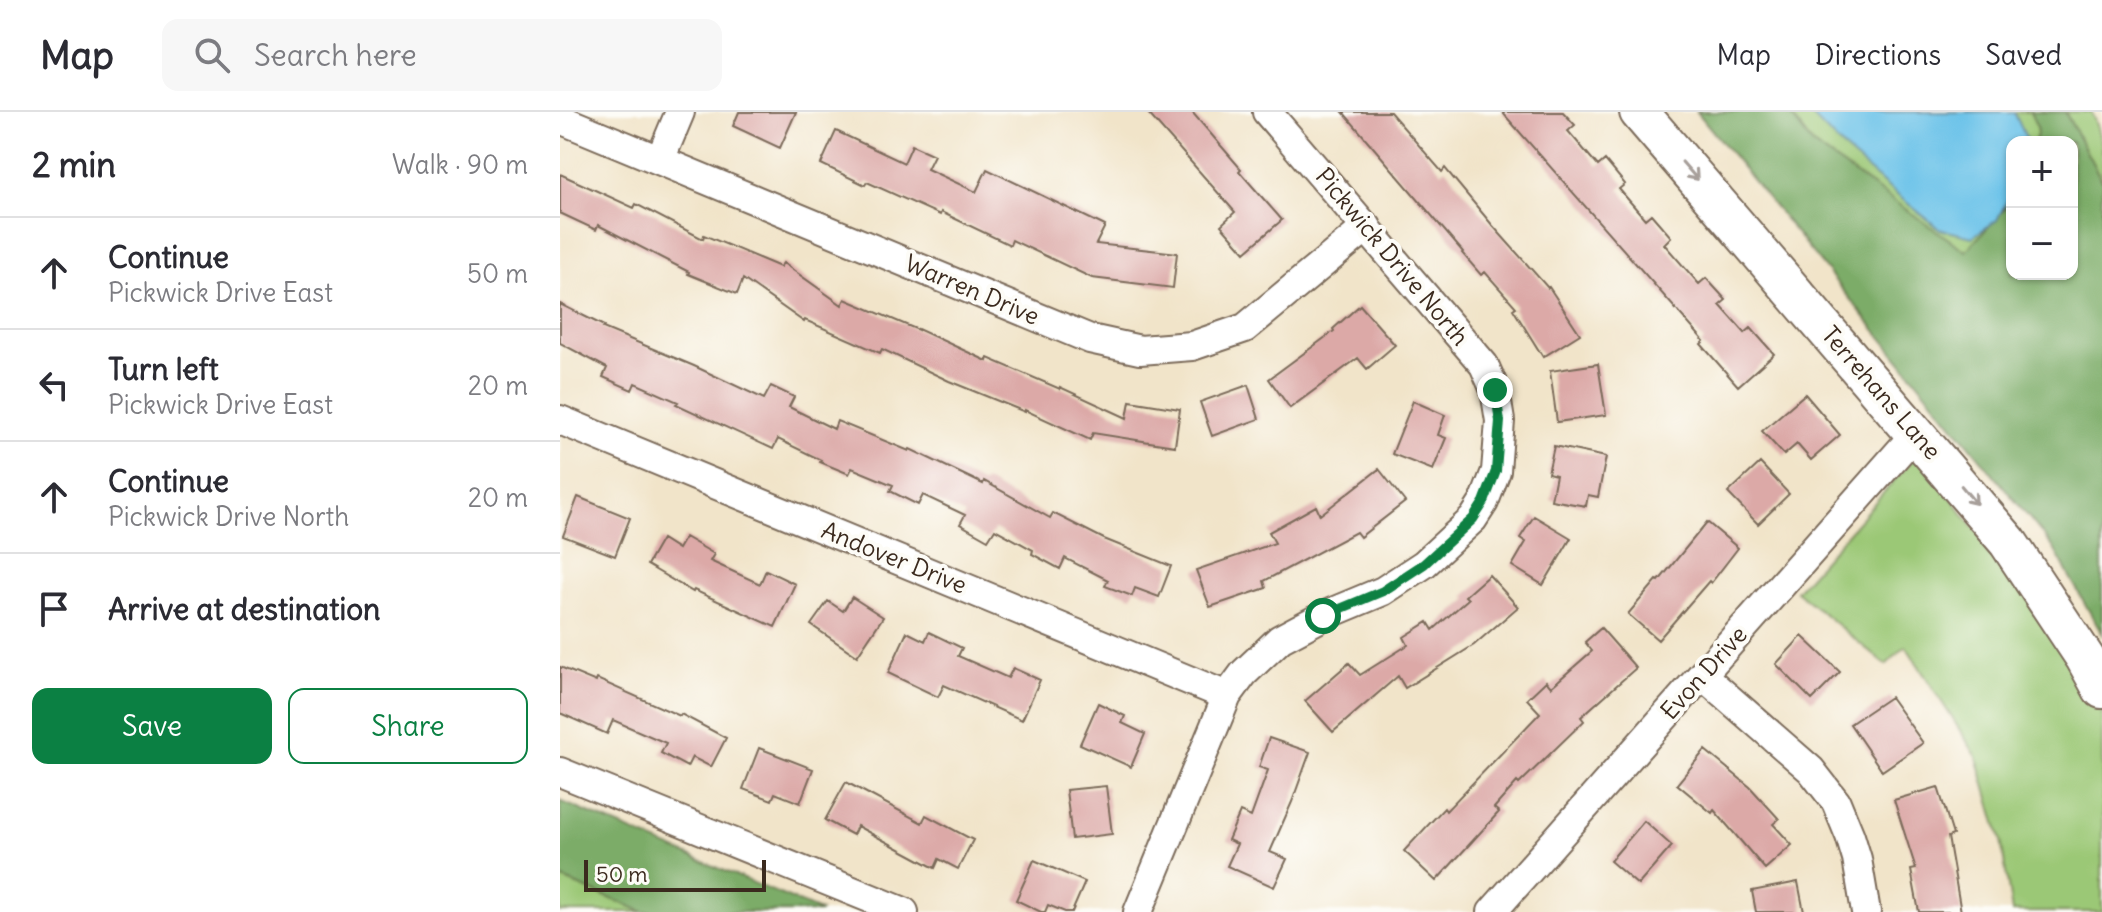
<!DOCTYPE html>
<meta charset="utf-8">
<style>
:root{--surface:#fff;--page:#f7f7f7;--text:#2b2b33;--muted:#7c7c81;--line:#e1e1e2;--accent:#0b8043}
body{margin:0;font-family:Delius,sans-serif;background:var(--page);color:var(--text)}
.controls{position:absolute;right:24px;top:24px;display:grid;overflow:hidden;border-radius:16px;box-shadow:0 2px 6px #0004}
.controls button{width:72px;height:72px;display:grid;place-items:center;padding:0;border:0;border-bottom:2px solid var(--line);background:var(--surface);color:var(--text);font:40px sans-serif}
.scale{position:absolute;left:24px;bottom:20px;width:182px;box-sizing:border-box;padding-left:8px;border:4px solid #3b2a1e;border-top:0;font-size:22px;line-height:28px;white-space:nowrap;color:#3b2a1e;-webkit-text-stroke:6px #fdfcf7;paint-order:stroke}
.stop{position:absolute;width:24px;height:24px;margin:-18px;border:6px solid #0b8043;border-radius:50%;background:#fff}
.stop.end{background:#0b8043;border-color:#fff;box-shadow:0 2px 8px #0008}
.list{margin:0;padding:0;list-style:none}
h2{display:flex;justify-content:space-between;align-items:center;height:104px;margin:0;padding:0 32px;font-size:34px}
h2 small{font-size:26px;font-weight:400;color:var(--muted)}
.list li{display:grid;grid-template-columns:52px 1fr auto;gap:24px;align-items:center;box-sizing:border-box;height:112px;padding:0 32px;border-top:2px solid var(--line)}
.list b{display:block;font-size:30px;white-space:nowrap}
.list p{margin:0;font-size:26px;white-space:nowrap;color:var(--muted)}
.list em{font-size:26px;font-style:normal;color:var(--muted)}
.actions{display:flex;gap:16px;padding:24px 32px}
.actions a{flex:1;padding:18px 0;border:2px solid var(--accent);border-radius:16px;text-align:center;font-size:28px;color:var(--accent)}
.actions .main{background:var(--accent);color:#fff}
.icon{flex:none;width:44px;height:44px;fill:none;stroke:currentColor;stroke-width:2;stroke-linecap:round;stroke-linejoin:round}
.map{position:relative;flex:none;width:1542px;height:800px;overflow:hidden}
header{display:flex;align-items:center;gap:48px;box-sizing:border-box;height:112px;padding:0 40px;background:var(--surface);border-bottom:2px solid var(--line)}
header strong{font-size:38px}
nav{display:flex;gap:44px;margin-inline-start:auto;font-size:28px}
.search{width:560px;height:72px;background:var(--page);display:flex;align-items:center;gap:20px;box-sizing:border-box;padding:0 28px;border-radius:16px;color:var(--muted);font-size:30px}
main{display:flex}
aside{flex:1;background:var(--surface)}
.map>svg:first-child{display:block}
.green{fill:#9bc876;stroke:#6b794a;stroke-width:2}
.forest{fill:#7cac67;stroke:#5c6b42;stroke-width:2}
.water{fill:#6cc3e9;stroke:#547684;stroke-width:2}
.building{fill:#dca9a7}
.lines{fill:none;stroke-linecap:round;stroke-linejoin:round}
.street-casing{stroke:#7b6b5a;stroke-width:32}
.secondary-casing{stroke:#7b6b5a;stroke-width:42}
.street{stroke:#fff;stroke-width:28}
.secondary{stroke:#fff;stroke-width:38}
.oneway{stroke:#a79f9a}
.route{stroke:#0b8043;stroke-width:10}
.labels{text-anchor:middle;stroke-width:8;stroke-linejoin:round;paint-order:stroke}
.street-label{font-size:24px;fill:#3b2a1e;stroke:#fdfcf7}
</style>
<header>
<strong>Map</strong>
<div class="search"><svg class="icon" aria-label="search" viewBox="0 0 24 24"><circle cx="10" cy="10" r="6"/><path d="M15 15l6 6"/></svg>Search here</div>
<nav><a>Map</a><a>Directions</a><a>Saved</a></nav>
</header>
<main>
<aside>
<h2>2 min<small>Walk · 90 m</small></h2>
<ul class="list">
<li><svg class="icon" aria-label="ahead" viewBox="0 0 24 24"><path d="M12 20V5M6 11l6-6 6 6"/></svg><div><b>Continue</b><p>Pickwick Drive East</p></div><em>50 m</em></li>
<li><svg class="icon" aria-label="left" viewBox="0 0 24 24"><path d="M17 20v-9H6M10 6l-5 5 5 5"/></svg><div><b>Turn left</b><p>Pickwick Drive East</p></div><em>20 m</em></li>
<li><svg class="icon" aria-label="ahead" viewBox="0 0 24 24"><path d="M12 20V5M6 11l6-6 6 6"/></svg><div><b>Continue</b><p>Pickwick Drive North</p></div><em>20 m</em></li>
<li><svg class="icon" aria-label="arrive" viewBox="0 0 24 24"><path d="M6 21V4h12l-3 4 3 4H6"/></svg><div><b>Arrive at destination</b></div></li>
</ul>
<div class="actions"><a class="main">Save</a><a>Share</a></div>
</aside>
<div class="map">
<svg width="1542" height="800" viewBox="0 0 1542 800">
<rect width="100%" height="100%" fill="#fdfcf7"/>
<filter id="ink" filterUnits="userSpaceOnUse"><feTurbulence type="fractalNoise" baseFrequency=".0125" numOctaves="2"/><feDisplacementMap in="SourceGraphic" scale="16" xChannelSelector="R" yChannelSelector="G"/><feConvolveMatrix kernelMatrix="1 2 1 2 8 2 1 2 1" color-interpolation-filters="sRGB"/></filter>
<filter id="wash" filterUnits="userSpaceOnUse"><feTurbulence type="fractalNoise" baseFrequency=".006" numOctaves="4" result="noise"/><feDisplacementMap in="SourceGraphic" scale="32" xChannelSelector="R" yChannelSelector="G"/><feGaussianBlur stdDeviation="1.8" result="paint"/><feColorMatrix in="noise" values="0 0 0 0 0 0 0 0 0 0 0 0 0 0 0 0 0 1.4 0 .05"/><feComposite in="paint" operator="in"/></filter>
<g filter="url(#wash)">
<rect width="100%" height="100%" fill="#f1e4c9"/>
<path class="green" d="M 1228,0 L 1470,0 L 1478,17 L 1475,30 L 1452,30 L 1452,89 L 1406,140 L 1253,33 Z
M 1505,0 L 1531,0 C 1542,23 1542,43 1542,69 Z
M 1358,342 L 1517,551 L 1542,599 L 1542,800 L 1452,800 L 1441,728 L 1417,645 L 1346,534 L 1326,553 L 1236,479 Z
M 0,766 L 84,800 L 0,800 Z"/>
<path class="forest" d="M 1137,0 L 1228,0 L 1253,33 L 1406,139 L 1452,89 L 1452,162 L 1512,162 L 1512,30 L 1475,30 L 1478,17 L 1470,0 L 1505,0 L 1542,69 L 1542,522 L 1493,435 Z
M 0,689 L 262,800 L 84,800 L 0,766 Z"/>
<path class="water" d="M 1248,0 L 1454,0 L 1468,30 L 1452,30 L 1452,79 L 1437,108 L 1412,125 L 1380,117 L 1331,78 L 1283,36 Z"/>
<g id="blocks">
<path class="building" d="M 179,0 L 236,0 L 220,36 L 173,14 Z
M 587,0 L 632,0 L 681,57 L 679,59 L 722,108 L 685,140 L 661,113 L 675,100 Z
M 783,0 L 830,0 L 882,60 L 885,56 L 933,114 L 988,176 L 989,175 L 1020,222 L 983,245 L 953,197 L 956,195 L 925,160 L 921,163 L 902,141 L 903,140 Z
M 942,0 L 1003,0 L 1015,13 L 1008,19 L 1038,54 L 1045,48 L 1065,72 L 1059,77 L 1085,107 L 1091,102 L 1111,125 L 1104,132 L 1139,172 L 1146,166 L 1166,188 L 1160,193 L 1185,221 L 1191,216 L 1214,242 L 1178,274 L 1141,232 L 1144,229 Z
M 276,19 L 344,51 L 352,33 L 374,43 L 367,57 L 416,80 L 427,57 L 545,114 L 536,132 L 617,141 L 613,176 L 532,166 L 452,128 L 450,133 L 381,100 L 380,103 L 307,70 L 305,73 L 261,52 Z
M 0,62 L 74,96 L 76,92 L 143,127 L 144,123 L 220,155 L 223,151 L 282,193 L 285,187 L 358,218 L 358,217 L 427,249 L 428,246 L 500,277 L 500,275 L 567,306 L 570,289 L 620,297 L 615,334 L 533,321 L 530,328 L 465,298 L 465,300 L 389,269 L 322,237 L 320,241 L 245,208 L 244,210 L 183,167 L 177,182 L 128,162 L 129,160 L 38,113 L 36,118 L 0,101 Z
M 0,192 L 44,214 L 43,216 L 134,254 L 204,287 L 211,274 L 234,285 L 229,295 L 274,317 L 277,309 L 349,339 L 350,337 L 423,372 L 424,369 L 490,406 L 493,401 L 544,427 L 611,454 L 599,485 L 575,476 L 572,484 L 545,474 L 548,468 L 505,446 L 500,457 L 472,442 L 473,438 L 435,417 L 428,428 L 400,412 L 405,403 L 363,383 L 358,393 L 330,379 L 333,373 L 292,356 L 289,362 L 260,350 L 261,348 L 218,327 L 213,337 L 116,292 L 118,290 L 75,271 L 72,278 L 43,265 L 47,256 L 0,231 Z
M 800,193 L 835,233 L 807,257 L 798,246 L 730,296 L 709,267 L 774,219 L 773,217 Z
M 1038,252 L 1046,303 L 997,310 L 990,259 Z
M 688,273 L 699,307 L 652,324 L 640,290 Z
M 1245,282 L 1280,323 L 1251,348 L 1237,332 L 1224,343 L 1202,319 Z
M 853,289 L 885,303 L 878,323 L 886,326 L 873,358 L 832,342 Z
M 994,334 L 1046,345 L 1038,385 L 1028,383 L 1026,394 L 991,388 L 996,363 L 988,361 Z
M 1200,351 L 1229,382 L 1198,412 L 1168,381 Z
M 819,357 L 845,390 L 800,425 L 796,420 L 704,469 L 706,476 L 650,495 L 636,458 L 715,431 L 709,420 L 756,394 L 760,403 Z
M 18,385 L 70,406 L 55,444 L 3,424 Z
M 974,404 L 1011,426 L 983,473 L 952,454 L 966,430 L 960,426 Z
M 1147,410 L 1178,436 L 1151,471 L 1149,469 L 1098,528 L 1068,502 L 1097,468 L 1099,469 Z
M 125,425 L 154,442 L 150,449 L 200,472 L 206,458 L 235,472 L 215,515 L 134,478 L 133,480 L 87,453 L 102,427 L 118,437 Z
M 929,463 L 958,495 L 914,533 L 845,576 L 838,564 L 773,620 L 745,589 L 789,551 L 800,563 L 848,533 L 844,525 L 868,510 L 873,518 L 908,487 L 905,484 Z
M 292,485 L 323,505 L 297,544 L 251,513 L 268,489 L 283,499 Z
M 1041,516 L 1076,556 L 1021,605 L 1024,609 L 959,672 L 957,670 L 934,696 L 939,700 L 876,769 L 844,739 L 884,696 L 886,699 L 980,601 L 967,587 L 986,569 L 991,575 L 1032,539 L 1025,530 Z
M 347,520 L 365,529 L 369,520 L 402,536 L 398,544 L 448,566 L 453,556 L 480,568 L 462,608 L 384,573 L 378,585 L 328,561 Z
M 1242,524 L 1280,560 L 1252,588 L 1216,552 Z
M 0,555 L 36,570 L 37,567 L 120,604 L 121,602 L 166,626 L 151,655 L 132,645 L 127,655 L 101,641 L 106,631 L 53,608 L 47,622 L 0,601 Z
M 1330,585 L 1363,631 L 1322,659 L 1290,612 Z
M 538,591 L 565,604 L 562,611 L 585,622 L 571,655 L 520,632 Z
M 709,626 L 750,640 L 732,690 L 710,740 L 727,747 L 714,775 L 667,754 L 677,732 L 668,728 L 680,700 L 691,705 L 708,658 L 699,655 Z
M 199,636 L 253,657 L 240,691 L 215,681 L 212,688 L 183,677 Z
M 1145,638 L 1190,675 L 1219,707 L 1213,712 L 1232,733 L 1205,757 L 1154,698 L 1152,701 L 1117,672 Z
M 286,670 L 362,711 L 366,703 L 413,728 L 398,757 L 379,747 L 375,756 L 297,714 L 293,723 L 265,708 Z
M 546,674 L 552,722 L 512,727 L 506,678 Z
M 1378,675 L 1393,723 L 1388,725 L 1401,800 L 1359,800 L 1351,758 L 1356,757 L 1334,688 Z
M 1084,709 L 1112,734 L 1078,773 L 1050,749 Z
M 474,748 L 525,770 L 512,800 L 505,800 L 488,793 L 485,800 L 481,800 L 456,788 Z
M 1238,770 L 1244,800 L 1196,800 L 1192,779 Z"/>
</g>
</g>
<g filter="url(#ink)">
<use href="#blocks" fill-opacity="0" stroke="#7b6b5a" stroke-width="2"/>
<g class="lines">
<g class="street-casing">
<path id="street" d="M 0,7 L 530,227 L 580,238 L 632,234 L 685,216 L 807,115
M 100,48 L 120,0
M 0,308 L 667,584
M 1142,563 L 1251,658 L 1276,690 L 1290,724 L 1297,747 L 1306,800
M 0,660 L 344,800
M 578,800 L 667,584 L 684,561 L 720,527 L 763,504 L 823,479 L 864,452 L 913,407 L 924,390 L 936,359 L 940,309 L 935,278 L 924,253 L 707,0
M 932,800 L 1356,321"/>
</g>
<g class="secondary-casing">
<path id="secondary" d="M 1079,0 L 1448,430 L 1525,546 L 1542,577"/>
</g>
<use href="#street" class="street"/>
<use href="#secondary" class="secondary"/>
</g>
<defs><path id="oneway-shaft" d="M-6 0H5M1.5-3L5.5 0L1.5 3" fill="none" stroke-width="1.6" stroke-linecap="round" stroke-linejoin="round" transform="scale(2)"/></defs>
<g class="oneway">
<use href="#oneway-shaft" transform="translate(1130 59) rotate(49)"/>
<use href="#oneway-shaft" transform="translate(1409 383) rotate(50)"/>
</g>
</g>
<g class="lines" filter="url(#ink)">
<path class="route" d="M 763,504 L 823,479 L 864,452 L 913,407 L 924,390 L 936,359 L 940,309 L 935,278"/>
</g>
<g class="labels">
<g class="street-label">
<text transform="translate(832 145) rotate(50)" y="8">Pickwick Drive North</text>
<text transform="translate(412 178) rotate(23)" y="8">Warren Drive</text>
<text transform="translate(1321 281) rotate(49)" y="8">Terrehans Lane</text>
<text transform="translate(334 446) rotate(22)" y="8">Andover Drive</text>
<text transform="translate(1144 561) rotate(-48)" y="8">Evon Drive</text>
</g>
</g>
</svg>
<div class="controls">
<button>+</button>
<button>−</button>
</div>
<div class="scale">50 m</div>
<div class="stop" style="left:763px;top:504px"></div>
<div class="stop end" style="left:935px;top:278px"></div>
</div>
</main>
